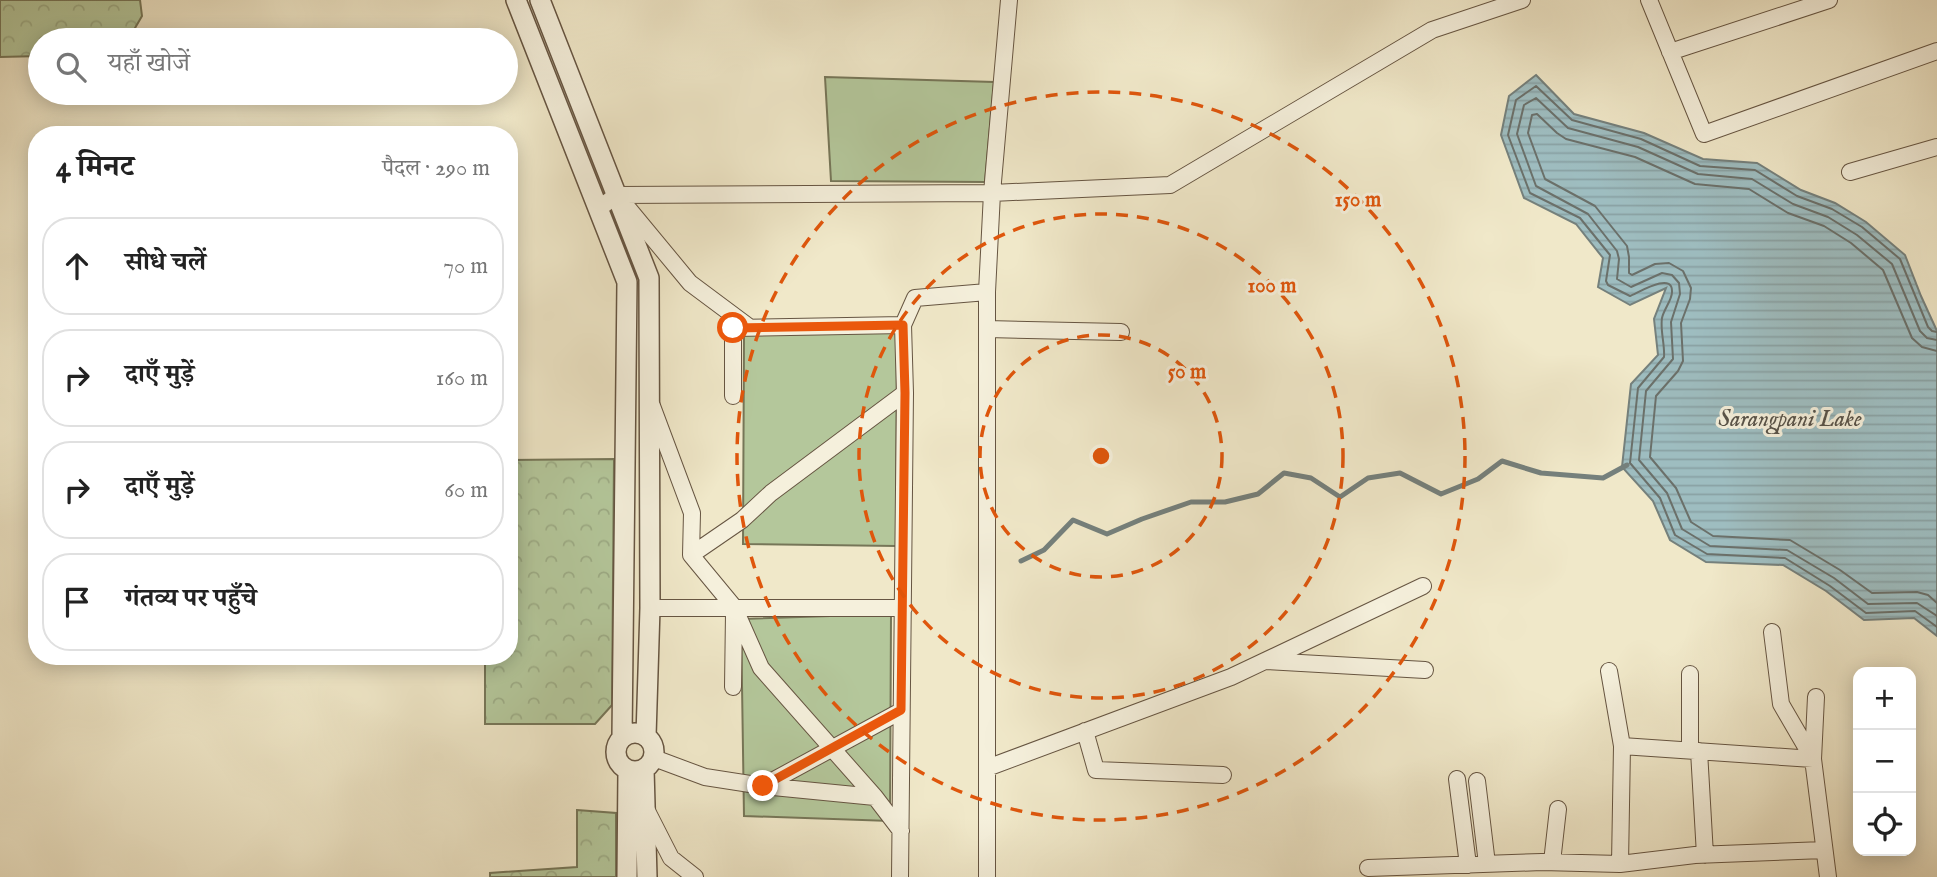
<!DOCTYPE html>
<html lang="hi">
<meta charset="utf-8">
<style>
:root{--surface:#fff;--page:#f2f2f2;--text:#222;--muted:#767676;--line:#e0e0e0}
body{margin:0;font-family:"IM FELL English","Noto Serif Devanagari",serif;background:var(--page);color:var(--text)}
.controls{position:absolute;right:21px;bottom:21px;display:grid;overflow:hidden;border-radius:14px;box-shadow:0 4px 18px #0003}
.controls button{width:63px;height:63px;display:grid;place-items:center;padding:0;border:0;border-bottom:2px solid var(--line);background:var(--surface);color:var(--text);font:35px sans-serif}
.stop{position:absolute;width:21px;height:21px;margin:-16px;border:5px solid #ea580c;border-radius:50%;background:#fff}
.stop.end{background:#ea580c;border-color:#fff;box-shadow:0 2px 7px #0008}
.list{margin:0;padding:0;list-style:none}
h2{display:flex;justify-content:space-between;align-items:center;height:91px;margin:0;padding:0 28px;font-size:30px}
h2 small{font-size:23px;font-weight:400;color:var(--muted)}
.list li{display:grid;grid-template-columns:46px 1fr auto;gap:21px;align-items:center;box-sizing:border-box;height:98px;margin:0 14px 14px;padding:0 14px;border:2px solid var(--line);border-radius:28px}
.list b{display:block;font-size:26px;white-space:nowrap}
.list em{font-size:23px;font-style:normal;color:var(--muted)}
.icon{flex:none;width:38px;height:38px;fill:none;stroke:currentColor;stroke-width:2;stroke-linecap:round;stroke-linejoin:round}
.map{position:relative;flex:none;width:1937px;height:877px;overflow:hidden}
.search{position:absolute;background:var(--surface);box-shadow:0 4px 18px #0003;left:28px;top:28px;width:490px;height:77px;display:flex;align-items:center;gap:18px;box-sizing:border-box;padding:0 24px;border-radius:38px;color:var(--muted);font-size:26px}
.panel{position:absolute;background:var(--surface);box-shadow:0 4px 18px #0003;left:28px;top:126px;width:490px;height:539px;border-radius:28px}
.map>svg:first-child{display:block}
.green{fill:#b4c79b;stroke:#767658;stroke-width:2}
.forest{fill:url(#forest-crowns);stroke:#767658;stroke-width:2}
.water{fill:url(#water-rules);stroke:#75807c;stroke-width:2}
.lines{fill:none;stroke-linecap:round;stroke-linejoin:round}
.shore{stroke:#6b706a;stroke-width:2}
.stream{stroke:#75807c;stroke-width:5}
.minor-casing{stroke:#665542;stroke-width:18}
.tertiary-casing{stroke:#665542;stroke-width:22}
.minor{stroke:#f5f0dc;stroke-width:16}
.tertiary{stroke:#f5f0dc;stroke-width:19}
.route{stroke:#ea580c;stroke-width:9}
.ring{fill:none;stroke:#df560c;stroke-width:3.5;stroke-dasharray:12 9}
.labels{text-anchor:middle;stroke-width:6;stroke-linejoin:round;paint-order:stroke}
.water-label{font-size:23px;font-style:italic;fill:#575248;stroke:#f5f0dc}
.centre{fill:#df560c;stroke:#f5f0dc;stroke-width:3.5}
.ring-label{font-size:21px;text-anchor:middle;font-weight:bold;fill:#df560c;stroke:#f5f0dc;stroke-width:6;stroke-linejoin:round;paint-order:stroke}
</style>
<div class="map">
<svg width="1937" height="877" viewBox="0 0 1937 877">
<defs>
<pattern id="forest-crowns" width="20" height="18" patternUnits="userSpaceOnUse" patternTransform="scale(1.75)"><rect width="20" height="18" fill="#b4c79b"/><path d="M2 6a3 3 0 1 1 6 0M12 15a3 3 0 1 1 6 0" fill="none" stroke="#9cab85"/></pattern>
<pattern id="water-rules" width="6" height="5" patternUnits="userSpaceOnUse" patternTransform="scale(1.75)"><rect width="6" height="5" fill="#9ebdc0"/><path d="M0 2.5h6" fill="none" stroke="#89a2a4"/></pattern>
</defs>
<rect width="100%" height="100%" fill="#f0e8c9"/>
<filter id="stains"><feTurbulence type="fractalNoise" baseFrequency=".00286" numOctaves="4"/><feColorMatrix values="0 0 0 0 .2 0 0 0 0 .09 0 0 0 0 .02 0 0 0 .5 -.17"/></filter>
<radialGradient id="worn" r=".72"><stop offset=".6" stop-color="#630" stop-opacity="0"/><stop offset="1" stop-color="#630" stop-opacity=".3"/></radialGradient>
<path class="green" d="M 825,77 L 994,82 L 985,182 L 831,181 Z
M 897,332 L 896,546 L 743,544 L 744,335 Z
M 891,614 L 890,821 L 744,816 L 741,619 Z"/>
<path class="forest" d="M 0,0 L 140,0 L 142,16 L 128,40 L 40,40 L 40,56 L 0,57 Z
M 614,459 L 612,705 L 595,724 L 485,724 L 485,656 L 509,656 L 509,460 Z
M 577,810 L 616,813 L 616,877 L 490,877 L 490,873 L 577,867 Z"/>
<path class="water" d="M 1536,75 L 1574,114 L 1644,133 L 1703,159 L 1757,163 L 1801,190 L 1835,203 L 1866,222 L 1905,255 L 1921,296 L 1937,331 L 1937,636 L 1914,618 L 1864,620 L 1826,591 L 1783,565 L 1706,562 L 1670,540 L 1653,501 L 1622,467 L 1631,384 L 1658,355 L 1654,319 L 1666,288 L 1630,305 L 1598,287 L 1603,258 L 1576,224 L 1524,198 L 1501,135 L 1509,96 Z"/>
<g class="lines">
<path class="shore" d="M 1937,332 L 1932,331 L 1928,327 L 1900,259 L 1862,227 L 1832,209 L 1797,196 L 1755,170 L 1700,166 L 1641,139 L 1572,120 L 1536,86 L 1516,100 L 1508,135 L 1530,193 L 1580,218 L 1610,255 L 1606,281 L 1608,285 L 1630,296 C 1638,293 1673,271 1672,292 C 1672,300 1664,309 1662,318 C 1660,330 1665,345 1664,357 L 1638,388 L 1630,463 L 1660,498 L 1675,535 L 1707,554 L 1785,558 L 1830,586 L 1866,613 L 1915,611 L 1937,627
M 1937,340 L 1927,338 L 1920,331 L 1892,264 L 1857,235 L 1828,217 L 1793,204 L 1752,179 L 1698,174 L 1638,147 L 1568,128 L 1536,98 L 1524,105 L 1517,134 L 1536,186 L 1588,214 L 1617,251 L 1619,259 L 1617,279 L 1631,287 L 1662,273 L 1672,275 L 1679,283 L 1680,294 L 1671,322 L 1673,359 L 1646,391 L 1639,460 L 1667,493 L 1682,529 L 1710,546 L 1787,550 L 1834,578 L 1868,604 L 1917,603 L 1937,616
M 1937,351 L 1922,347 L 1912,338 L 1883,270 L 1851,243 L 1824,226 L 1788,213 L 1749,189 L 1695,184 L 1635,157 L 1566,139 L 1557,133 L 1537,114 L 1532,115 L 1528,133 L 1545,179 L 1595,206 L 1627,246 L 1629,257 L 1629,273 L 1632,275 L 1655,264 L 1669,263 L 1683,271 L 1691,288 L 1690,299 L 1681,323 L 1683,361 L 1678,371 L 1656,396 L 1650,457 L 1676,488 L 1691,522 L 1713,536 L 1790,540 L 1840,570 L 1872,593 L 1917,592 L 1928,595 L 1937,603"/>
<path class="stream" d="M 1021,561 L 1044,550 L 1073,520 L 1107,534 L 1142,519 L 1191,502 L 1225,502 L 1258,494 L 1284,473 L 1311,478 L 1340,497 L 1368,478 L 1400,473 L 1441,494 L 1478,479 L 1502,461 L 1541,473 L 1603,478 L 1627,465"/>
<g class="minor-casing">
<path id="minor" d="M 1649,0 L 1704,134 L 1937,51
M 1670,52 L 1829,0
M 1850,172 L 1937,147
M 623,202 L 690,283 L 749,327
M 598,209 L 617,195 L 992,193 L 1170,185 L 1432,30 L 1522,0
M 987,329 L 1121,332
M 733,396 L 733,328 L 903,325
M 652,406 L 692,513 L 691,555 L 734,607 L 761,668 L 875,797 L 901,831
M 691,555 L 742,520 L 771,493 L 905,393
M 650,608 L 904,608
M 1772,632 L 1781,704 L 1813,759 L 1828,877
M 1266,661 L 1425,670
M 1609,671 L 1622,746
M 1690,674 L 1690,750
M 733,687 L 734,613
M 1085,731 L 1096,770 L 1223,775
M 1699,751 L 1705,855
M 654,758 L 705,777 L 763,786 L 875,797
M 987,768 L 1231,677 L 1423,586
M 1457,779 L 1468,865
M 1477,781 L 1487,864
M 763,786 L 901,711
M 646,809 L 671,858 L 695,877
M 1552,862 L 1558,809
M 1620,864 L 1695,855 L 1824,850
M 1368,868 L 1542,862 L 1620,864 L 1622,746 L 1813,759 L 1816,697
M 900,877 L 905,393 L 903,325 L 915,298 L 987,292
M 987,877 L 987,292 L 992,193 L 1009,0"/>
</g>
<g class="tertiary-casing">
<path id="tertiary" d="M 516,0 L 627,282 L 622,738
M 540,0 L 649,278 L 650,608 L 646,736
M616 752a19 19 0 1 1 38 0a19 19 0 1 1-38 0Z
M 644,769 L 647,877
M 627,877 L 628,770"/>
</g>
<use href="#minor" class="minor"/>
<use href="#tertiary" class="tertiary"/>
</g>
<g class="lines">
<path class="route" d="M 733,328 L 903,325 L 905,393 L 901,710 L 763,786"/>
</g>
<g class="ring">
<circle cx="1101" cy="456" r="121"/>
<circle cx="1101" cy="456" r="242"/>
<circle cx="1101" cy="456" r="364"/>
</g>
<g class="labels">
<g class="water-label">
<text x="1790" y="426">Sarangpani Lake</text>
</g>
</g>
<circle cx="1101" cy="456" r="10" class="centre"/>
<g class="ring-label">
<text x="1358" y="206">150 m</text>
<text x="1272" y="292">100 m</text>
<text x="1187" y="378">50 m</text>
</g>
<rect width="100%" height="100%" filter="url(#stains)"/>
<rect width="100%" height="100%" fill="url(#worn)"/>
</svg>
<div class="controls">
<button>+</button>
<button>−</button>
<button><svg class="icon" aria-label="locate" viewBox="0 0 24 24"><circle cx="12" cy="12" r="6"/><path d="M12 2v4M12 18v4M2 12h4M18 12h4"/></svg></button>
</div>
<div class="stop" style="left:733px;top:328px"></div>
<div class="stop end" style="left:763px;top:786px"></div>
<div class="search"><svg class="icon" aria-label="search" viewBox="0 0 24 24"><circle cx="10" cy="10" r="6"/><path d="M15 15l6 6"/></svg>यहाँ खोजें</div>
<section class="panel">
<h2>4 मिनट<small>पैदल · 290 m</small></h2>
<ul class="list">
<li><svg class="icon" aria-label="ahead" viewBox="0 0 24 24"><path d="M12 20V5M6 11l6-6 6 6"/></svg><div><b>सीधे चलें</b></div><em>70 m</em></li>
<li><svg class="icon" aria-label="right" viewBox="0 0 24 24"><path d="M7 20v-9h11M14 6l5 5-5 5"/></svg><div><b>दाएँ मुड़ें</b></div><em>160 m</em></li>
<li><svg class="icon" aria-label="right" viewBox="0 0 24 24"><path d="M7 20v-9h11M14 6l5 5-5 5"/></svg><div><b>दाएँ मुड़ें</b></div><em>60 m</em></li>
<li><svg class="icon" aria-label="arrive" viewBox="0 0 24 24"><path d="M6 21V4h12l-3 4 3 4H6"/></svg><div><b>गंतव्य पर पहुँचे</b></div></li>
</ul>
</section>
</div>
